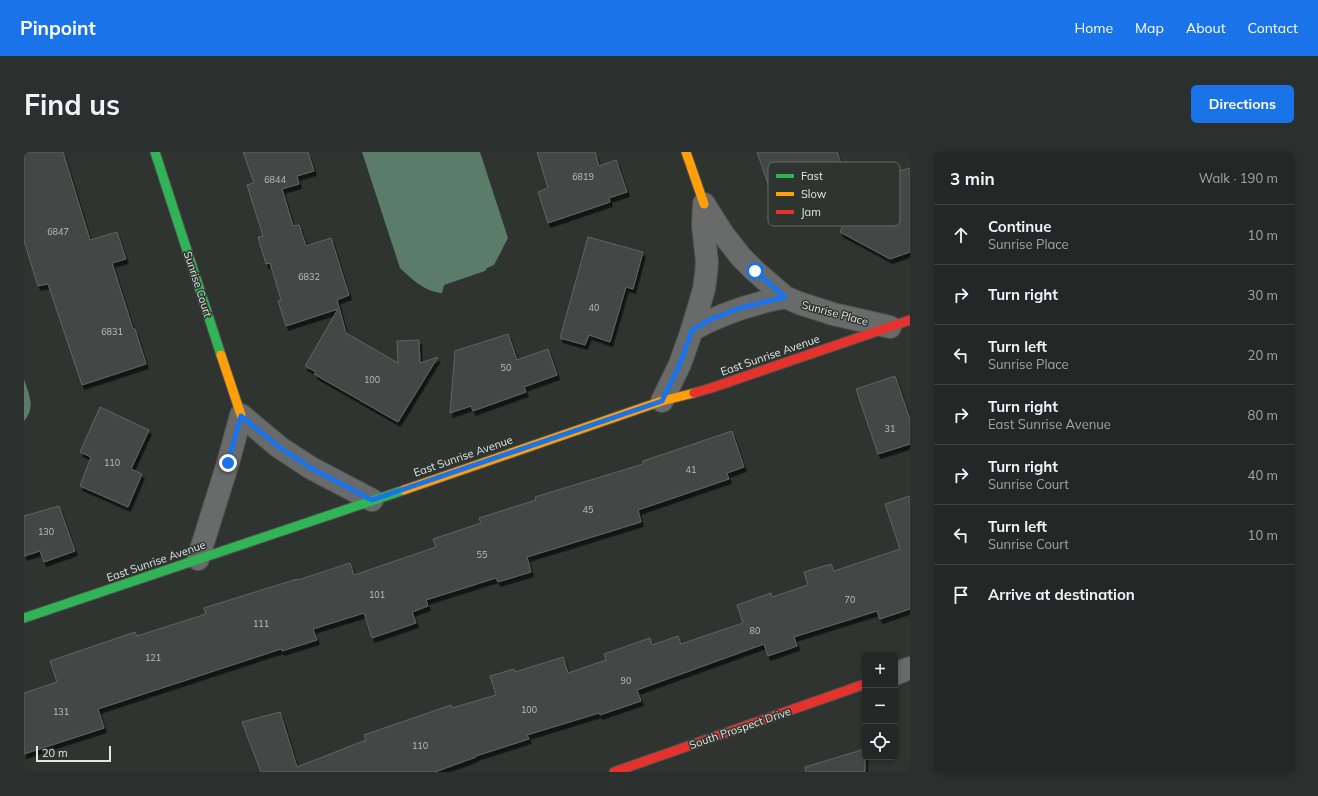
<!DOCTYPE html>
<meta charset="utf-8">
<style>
:root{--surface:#232725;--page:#2b2f2d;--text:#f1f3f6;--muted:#a3a5a7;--line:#404442;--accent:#1a73e8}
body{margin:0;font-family:Mulish,sans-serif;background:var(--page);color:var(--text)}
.controls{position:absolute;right:12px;bottom:12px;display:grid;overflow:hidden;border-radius:6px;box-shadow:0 2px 6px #0003}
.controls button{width:36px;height:36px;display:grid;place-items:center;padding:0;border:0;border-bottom:1px solid var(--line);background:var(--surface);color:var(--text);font:20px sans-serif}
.scale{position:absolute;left:12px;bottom:10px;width:75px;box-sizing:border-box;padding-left:4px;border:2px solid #e3e7e4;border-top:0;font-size:11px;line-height:14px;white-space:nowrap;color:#e3e7e4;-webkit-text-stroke:3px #2e3531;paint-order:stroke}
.stop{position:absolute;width:12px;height:12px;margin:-9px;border:3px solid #1a73e8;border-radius:50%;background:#fff}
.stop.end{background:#1a73e8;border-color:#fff;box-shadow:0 1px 4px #0008}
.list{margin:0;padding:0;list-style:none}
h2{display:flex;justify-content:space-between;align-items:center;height:52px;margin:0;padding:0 16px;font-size:17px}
h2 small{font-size:13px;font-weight:400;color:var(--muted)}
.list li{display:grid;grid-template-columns:26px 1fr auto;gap:12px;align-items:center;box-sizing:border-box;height:60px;padding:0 16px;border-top:1px solid var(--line)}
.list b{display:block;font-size:15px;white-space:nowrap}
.list p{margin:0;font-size:13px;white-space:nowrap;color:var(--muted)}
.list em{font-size:13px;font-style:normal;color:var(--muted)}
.icon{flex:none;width:22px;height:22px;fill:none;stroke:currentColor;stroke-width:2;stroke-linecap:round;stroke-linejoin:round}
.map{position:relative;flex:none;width:886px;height:620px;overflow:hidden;border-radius:6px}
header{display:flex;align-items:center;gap:24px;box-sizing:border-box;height:56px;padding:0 20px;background:var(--accent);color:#fff}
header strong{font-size:19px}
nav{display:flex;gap:22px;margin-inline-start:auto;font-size:14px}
.intro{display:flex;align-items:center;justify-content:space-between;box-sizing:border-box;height:96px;padding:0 24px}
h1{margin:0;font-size:28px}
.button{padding:10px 18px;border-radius:6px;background:var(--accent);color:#fff;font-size:14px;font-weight:700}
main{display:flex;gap:24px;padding:0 24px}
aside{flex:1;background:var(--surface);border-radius:6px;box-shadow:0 2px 6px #0003}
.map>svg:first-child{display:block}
.water{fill:#5c7c6a}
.building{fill:#454747;stroke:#626464;filter:url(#shadow)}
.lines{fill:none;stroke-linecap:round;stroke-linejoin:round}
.street-casing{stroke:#4d504e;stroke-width:24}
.fast-casing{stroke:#4d504e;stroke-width:11}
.slow-casing{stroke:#4d504e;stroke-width:11}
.jam-casing{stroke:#4d504e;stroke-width:11}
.street{stroke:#696b6a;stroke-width:22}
.fast{stroke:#30b455;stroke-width:9}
.slow{stroke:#ff9f0a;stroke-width:9}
.jam{stroke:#e5322d;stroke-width:9}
.route{stroke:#1a73e8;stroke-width:5}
.labels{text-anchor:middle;stroke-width:3;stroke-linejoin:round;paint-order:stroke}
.number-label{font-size:9px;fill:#bcbfbd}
.street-label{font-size:11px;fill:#e3e7e4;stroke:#2e3531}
.key{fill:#2e3531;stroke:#646a67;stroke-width:1}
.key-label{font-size:11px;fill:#e3e7e4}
</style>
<header>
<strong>Pinpoint</strong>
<nav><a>Home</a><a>Map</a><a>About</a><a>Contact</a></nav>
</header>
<div class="intro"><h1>Find us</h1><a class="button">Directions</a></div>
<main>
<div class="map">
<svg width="886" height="620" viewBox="0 0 886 620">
<defs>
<filter id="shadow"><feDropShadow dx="2.5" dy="4.5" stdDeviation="0" flood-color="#0009"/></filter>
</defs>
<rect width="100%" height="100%" fill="#2f3431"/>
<path class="water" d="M 338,0 L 456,0 L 484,86 L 470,113 L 463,116 L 461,119 L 420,133 L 418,141 C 401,140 388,127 376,116 Z
M 0,227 C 5,243 12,255 0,269 Z"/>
<path class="building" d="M 0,0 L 39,0 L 66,88 L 93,80 L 102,107 L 88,111 L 109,177 L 111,177 L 122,212 L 58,233 L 24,132 L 14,134 L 0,89 Z
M 219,0 L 284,0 L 290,19 L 273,24 L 275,32 L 258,37 L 269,74 L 275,73 L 282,94 L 307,86 L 325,143 L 313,148 L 322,181 L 374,211 L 373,189 L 395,188 L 396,211 L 414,205 L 374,270 L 290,222 L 292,220 L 281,214 L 314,157 L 262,174 L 254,149 L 257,148 L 246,111 L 242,112 L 234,85 L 239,84 L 223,33 L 230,31 Z
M 513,0 L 571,0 L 575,14 L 592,8 L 603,40 L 585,46 L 586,50 L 524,71 L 514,40 L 524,36 Z
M 733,0 L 813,0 L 824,31 L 752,55 Z
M 886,16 L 886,100 L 866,107 L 816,80 L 837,31 Z
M 564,85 L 619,100 L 609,137 L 602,135 L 586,190 L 565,183 L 561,193 L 536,186 Z
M 484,182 L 493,208 L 524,197 L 533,223 L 500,235 L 502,240 L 449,259 L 447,254 L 426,261 L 431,199 Z
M 871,224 L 886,267 L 886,292 L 854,302 L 832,237 Z
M 76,255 L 125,278 L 107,317 L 118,322 L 104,355 L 56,334 L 67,305 L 56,300 Z
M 708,279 L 720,315 L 703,321 L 705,327 L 614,358 L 617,370 L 503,405 L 507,420 L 474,430 L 472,426 L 402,448 L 404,454 L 388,460 L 392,471 L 348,486 L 340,461 L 289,477 L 293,488 L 258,499 L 257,497 L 74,557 L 80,576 L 0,602 L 0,541 L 33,530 L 26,509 L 111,480 L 113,484 L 182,462 L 180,456 L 273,427 L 274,428 L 326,411 L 330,423 L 412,395 L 409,387 L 457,371 L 455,366 L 512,348 L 511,345 L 619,312 L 619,309 Z
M 886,344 L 886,457 L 856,467 L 853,459 L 770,485 L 773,494 L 744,504 L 740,492 L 613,538 L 617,549 L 576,563 L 575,561 L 503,583 L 505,587 L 452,604 L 452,605 L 411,620 L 237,620 L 218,570 L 256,560 L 273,615 L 342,588 L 340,583 L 427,553 L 428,556 L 472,543 L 466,524 L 490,517 L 491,520 L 539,505 L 544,521 L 582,508 L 580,502 L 626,486 L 628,493 L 654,484 L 657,492 L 719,471 L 713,453 L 747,441 L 748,445 L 784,433 L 780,420 L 807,412 L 810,419 L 876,397 L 861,352 Z
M 35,354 L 51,399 L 20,410 L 16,399 L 0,404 L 0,364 Z
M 841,597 L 841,620 L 782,620 L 781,615 Z"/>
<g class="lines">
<g class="street-casing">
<path id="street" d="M 668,178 C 698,161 727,152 761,145
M 638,249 L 656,212 L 668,178 L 680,137 L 682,122 L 683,110 L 679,73 L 680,52 L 699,82 L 717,105 L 731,119 L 761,145 L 775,151 L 809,162 L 866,175
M 174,407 L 204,311 L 217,263 L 255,295 L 287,316 L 348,348
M 871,522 L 886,516"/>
</g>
<g class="fast-casing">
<path id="fast" d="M 131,0 L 197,203
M 0,466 L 380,338"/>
</g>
<g class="slow-casing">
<path id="slow" d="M 662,0 L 680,52
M 197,203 L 217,263
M 380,338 L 638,249 L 670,241"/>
</g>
<g class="jam-casing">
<path id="jam" d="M 670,241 L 687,236 L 886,168
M 590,620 L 841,532"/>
</g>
<use href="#street" class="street"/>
<use href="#fast" class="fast"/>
<use href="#slow" class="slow"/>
<use href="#jam" class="jam"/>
</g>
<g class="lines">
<path class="route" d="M 204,311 L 217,264 L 255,295 L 287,316 L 348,348 L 638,249 L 656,212 L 668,178 L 687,167 L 716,156 L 761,145 L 731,119"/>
</g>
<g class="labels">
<g class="number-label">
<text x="559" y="28">6819</text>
<text x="251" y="31">6844</text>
<text x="34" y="83">6847</text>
<text x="285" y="128">6832</text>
<text x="570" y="159">40</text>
<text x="88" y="183">6831</text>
<text x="482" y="219">50</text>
<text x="348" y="231">100</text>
<text x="866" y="280">31</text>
<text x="88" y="314">110</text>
<text x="667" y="321">41</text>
<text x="564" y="361">45</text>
<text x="22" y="383">130</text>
<text x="458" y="406">55</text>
<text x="353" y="446">101</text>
<text x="826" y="451">70</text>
<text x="237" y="475">111</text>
<text x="731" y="482">80</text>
<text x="129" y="509">121</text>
<text x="602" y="532">90</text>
<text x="505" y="561">100</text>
<text x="37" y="563">131</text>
<text x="396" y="597">110</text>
</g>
<g class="street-label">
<text transform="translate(174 132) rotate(72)" y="4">Sunrise Court</text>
<text transform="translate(811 161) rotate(15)" y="4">Sunrise Place</text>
<text transform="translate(746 203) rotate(-19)" y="4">East Sunrise Avenue</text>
<text transform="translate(439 304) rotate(-19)" y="4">East Sunrise Avenue</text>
<text transform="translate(132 409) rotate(-19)" y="4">East Sunrise Avenue</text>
<text transform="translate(716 576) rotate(-19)" y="4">South Prospect Drive</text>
</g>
</g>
<rect x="744" y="10" width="132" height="64" rx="6" class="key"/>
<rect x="752" y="22" width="18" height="4" fill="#30b455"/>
<rect x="752" y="40" width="18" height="4" fill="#ff9f0a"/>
<rect x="752" y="58" width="18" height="4" fill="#e5322d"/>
<g class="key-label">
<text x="777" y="28">Fast</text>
<text x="777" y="46">Slow</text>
<text x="777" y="64">Jam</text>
</g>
</svg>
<div class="controls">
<button>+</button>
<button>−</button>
<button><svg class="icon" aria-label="locate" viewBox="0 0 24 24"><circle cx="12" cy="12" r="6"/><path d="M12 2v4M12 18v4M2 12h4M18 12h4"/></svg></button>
</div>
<div class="scale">20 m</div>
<div class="stop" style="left:731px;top:119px"></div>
<div class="stop end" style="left:204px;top:311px"></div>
</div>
<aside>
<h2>3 min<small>Walk · 190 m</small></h2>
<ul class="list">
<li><svg class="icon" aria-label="ahead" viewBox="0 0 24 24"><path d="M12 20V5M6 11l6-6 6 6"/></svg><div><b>Continue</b><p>Sunrise Place</p></div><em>10 m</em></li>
<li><svg class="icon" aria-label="right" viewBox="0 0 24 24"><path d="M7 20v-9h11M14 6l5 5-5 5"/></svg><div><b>Turn right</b></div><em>30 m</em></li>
<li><svg class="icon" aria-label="left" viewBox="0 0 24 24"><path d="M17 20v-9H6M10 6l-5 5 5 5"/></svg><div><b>Turn left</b><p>Sunrise Place</p></div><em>20 m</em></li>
<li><svg class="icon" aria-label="right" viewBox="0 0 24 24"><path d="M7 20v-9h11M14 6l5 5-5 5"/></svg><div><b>Turn right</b><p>East Sunrise Avenue</p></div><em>80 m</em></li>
<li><svg class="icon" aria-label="right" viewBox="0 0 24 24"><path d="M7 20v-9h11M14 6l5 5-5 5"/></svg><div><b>Turn right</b><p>Sunrise Court</p></div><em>40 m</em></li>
<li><svg class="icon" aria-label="left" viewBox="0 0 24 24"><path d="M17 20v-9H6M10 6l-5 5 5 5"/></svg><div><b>Turn left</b><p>Sunrise Court</p></div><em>10 m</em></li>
<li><svg class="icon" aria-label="arrive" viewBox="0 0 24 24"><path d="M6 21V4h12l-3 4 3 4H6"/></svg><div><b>Arrive at destination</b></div></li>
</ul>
</aside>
</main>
